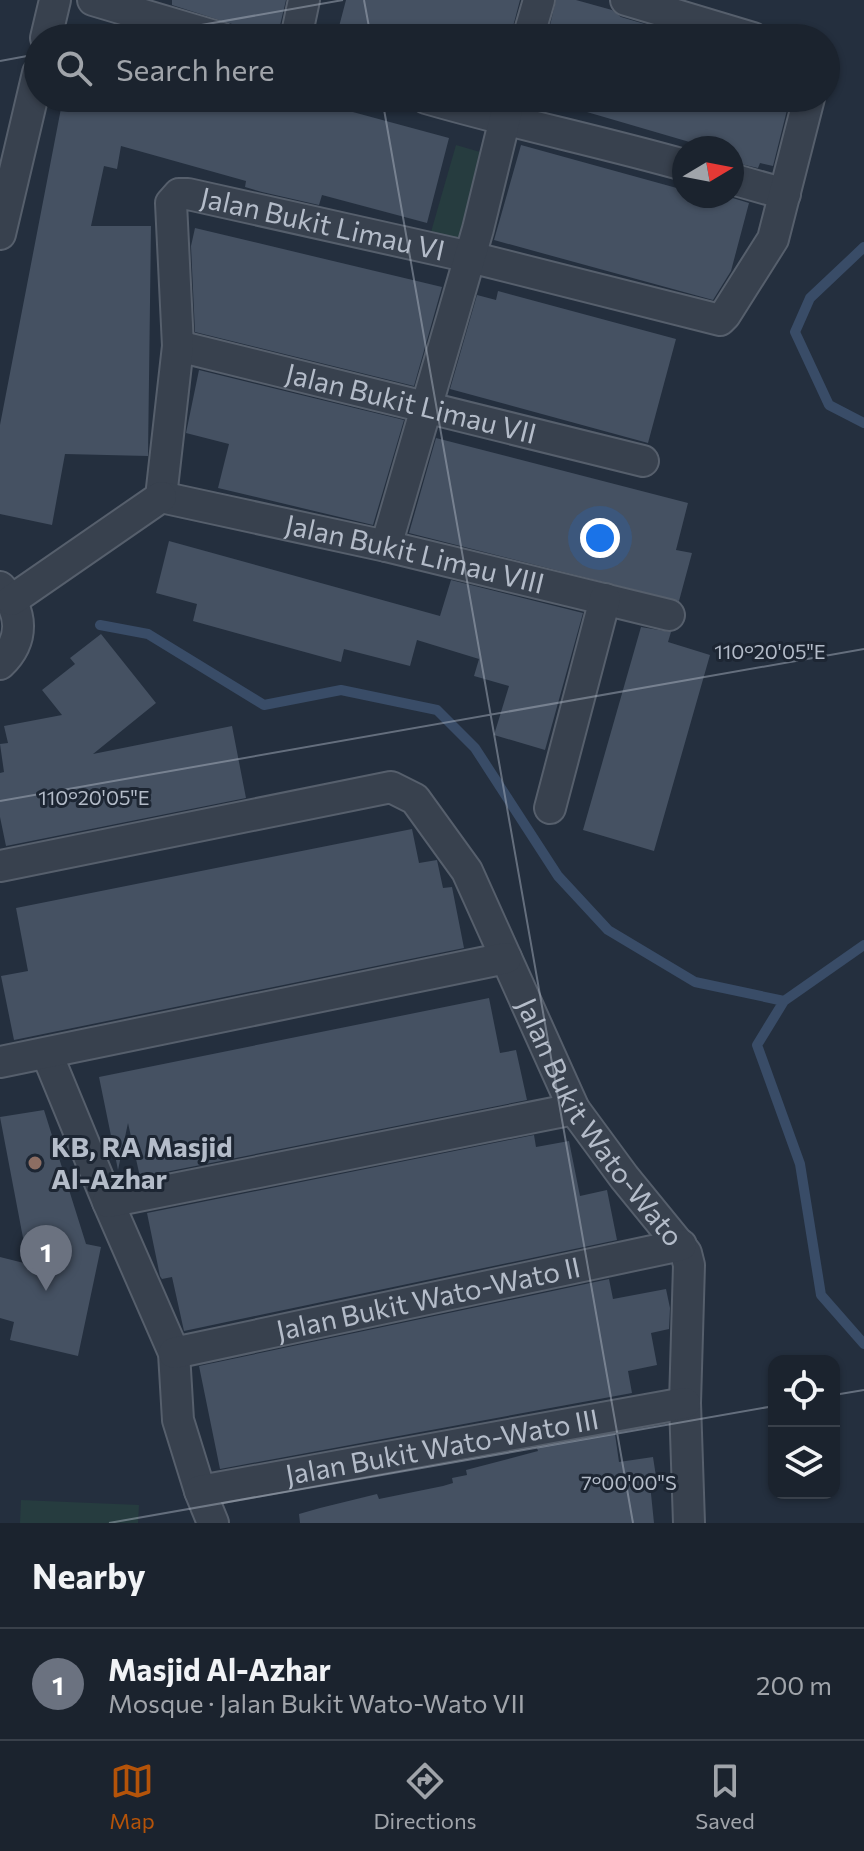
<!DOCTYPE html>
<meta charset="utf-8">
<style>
:root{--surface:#1b232e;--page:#242b36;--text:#f1f3f6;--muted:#a0a4aa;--line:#39404a;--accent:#b45309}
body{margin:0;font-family:Commissioner,sans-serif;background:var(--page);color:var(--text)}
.controls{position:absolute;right:24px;bottom:24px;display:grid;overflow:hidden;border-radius:16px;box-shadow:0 2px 6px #0004}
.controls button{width:72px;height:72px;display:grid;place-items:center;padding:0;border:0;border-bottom:2px solid var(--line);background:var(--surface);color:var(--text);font:40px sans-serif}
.compass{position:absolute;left:672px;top:136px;width:72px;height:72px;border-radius:50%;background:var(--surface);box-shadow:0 2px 6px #0004;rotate:80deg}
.you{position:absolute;left:600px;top:538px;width:28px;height:28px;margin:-20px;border:6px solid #fff;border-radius:50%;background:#1a73e8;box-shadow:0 0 0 12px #1a73e833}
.badge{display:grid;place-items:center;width:52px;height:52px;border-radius:50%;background:var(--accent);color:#fff;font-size:26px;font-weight:700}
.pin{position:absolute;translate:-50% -66px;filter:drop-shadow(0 2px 4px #0008)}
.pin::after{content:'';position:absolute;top:42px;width:28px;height:24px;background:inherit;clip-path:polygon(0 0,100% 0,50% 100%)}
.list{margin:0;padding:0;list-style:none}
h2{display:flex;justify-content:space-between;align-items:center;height:104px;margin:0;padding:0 32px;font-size:34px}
h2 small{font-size:26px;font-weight:400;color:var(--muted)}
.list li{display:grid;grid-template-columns:52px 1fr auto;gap:24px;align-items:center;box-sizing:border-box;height:112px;padding:0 32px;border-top:2px solid var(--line)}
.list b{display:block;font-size:30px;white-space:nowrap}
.list p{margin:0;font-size:26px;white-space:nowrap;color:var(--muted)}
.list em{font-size:26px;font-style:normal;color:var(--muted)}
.icon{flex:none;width:44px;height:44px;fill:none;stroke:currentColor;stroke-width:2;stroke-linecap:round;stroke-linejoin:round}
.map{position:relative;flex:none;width:864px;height:1523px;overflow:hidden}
.search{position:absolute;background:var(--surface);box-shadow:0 2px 6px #0004;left:24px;right:24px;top:24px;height:88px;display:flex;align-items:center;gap:20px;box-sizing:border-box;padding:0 28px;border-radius:44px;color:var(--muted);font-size:30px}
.sheet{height:216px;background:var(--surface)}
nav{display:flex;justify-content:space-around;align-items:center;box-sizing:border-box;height:112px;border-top:2px solid var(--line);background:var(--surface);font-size:22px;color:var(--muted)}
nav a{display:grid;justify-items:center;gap:4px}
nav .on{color:var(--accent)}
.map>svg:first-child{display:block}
.green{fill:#263c3f}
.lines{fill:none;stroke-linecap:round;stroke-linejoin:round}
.stream{stroke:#394c67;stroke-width:10}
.building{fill:#455162}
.street-casing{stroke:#565f6c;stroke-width:34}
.street{stroke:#38414e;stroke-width:30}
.ticks{fill:none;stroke:#b4bcc9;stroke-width:2;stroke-opacity:0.45}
.education-dot{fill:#8d6e63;stroke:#1d2633;stroke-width:3}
.labels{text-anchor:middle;stroke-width:6;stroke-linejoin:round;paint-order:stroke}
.street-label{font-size:28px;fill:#b4bcc9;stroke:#1d2633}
.poi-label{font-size:28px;font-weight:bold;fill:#b4bcc9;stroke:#1d2633;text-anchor:start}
.ticks-label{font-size:20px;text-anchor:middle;fill:#b4bcc9;stroke:#1d2633;stroke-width:6;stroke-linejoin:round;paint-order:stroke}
</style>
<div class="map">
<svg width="864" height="1523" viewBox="0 0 864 1523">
<rect width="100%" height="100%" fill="#242f3e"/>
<path class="green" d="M 456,145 L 487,154 L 462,241 L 431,232 Z
M 21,1500 L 139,1505 L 138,1523 L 20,1523 Z"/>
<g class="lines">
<path class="stream" d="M 864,247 L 810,298 L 795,332 L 829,405 L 864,423
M 100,625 L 148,634 L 264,705 L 341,690 L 437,710 L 475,748 L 558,876 L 608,930 L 695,982 L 784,1001
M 864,945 L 784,1001 L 757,1045 L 800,1164 L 821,1295 L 864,1344"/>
</g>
<path class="building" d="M 172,0 L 286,0 L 278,34 L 232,24 L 172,5 Z
M 346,0 L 520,0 L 510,38 L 336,38 Z
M 556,0 L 576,0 L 612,10 L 621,17 L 682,35 L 681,38 L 547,38 Z
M 63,98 L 301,98 L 449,138 L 427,223 L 322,195 L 319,205 L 262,192 L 245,187 L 246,181 L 121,146 L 117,169 L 104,166 L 91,226 L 151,226 L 148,456 L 65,454 L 52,525 L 0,514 L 0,425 Z
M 564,98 L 790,98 L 773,166 L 760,163 L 758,168 L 732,162 L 732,148 L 710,148 L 563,105 Z
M 521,145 L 684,190 L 684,196 L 726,196 L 749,203 L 731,271 L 713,300 L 494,240 Z
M 195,228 L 442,287 L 414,386 L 195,332 L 191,246 Z
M 498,291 L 676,339 L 648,443 L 450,389 L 477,295 L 496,300 Z
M 199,370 L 404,420 L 373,525 L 218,488 L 229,444 L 186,433 Z
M 436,438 L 688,503 L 676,550 L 692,553 L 679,601 L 409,533 Z
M 169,541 L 440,616 L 451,580 L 583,613 L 545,750 L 494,735 L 509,686 L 474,676 L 479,659 L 417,640 L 410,666 L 344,649 L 341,662 L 193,621 L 197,604 L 156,593 Z
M 641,627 L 671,632 L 668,642 L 710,655 L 654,851 L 583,830 Z
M 101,634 L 156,703 L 93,754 L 232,726 L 246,798 L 6,846 L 0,817 L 0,773 L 4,772 L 0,744 L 8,743 L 4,726 L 62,715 L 42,690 L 75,664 L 70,658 Z
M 412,829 L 419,863 L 437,860 L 443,888 L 452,887 L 464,948 L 14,1040 L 1,976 L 28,971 L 16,908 Z
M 489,998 L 500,1053 L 516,1050 L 527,1100 L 140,1177 L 128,1123 L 118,1170 L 99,1077 Z
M 44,1110 L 86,1244 L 101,1247 L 78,1356 L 10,1340 L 14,1322 L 0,1318 L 0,1257 L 28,1264 L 0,1117 Z
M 534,1135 L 536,1147 L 569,1141 L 580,1196 L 607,1190 L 617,1240 L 184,1331 L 172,1277 L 162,1279 L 160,1276 L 147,1213 Z
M 609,1279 L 613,1299 L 666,1289 L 670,1308 L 669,1329 L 651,1333 L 657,1365 L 628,1371 L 632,1393 L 220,1469 L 199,1366 Z
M 615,1434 L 619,1462 L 653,1457 L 657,1483 L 650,1484 L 654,1523 L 300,1523 L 299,1514 L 320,1508 L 377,1494 L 379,1499 L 443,1486 L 453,1483 L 452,1478 L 467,1475 L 466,1470 L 538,1451 L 537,1448 Z"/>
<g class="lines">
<g class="street-casing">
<g id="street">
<path d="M 93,0 L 221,38"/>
<path d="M 626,0 L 753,38"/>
<path d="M 46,38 L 55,0"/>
<path d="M 296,38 L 304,0"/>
<path d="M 528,38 L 539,0"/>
<path d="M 426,98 C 512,123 599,141 684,165"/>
<path d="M 732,179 L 785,194"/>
<path d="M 0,234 L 38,73"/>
<path id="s1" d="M 178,346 L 643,461"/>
<path id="s2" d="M 161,497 L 178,346 L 171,203 L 179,194 L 188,194 L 470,257 L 720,320 L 725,315 L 773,239 L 809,98"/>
<path id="s3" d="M 161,497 L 386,546 L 669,615"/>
<path d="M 386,546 L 478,229 L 510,98"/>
<path d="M 0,587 C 23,611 25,640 0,664"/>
<path d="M 12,600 L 161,497"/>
<path d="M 550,808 L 605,599"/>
<path id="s4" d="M 0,866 L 391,787 L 415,799 L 467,871 L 574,1109 L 624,1177 L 686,1253 L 689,1265 L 685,1403 L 689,1523"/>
<path d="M 47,1054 L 108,1202 L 174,1353 L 178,1420 L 200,1491 L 213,1523"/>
<path d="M 0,1062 L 506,958"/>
<path d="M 108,1202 L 574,1109"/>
<path id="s5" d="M 174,1353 L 681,1245"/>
<path id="s6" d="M 200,1491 L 685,1403"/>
</g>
</g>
<use href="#street" class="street"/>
</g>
<path class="ticks" d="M 364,0 L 371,38M 128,38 L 343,0M 0,61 L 38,54M 382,98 L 633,1523M 0,801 L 864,649M 834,1395 L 864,1390M 109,1523 L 774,1406"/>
<circle class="education-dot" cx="35" cy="1163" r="8"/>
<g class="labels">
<g class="street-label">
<text dy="10" stroke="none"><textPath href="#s2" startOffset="454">Jalan Bukit Limau VI</textPath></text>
<text dy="10" stroke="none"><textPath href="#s1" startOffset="240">Jalan Bukit Limau VII</textPath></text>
<text dy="10" stroke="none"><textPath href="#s3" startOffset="260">Jalan Bukit Limau VIII</textPath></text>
<text dy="10" stroke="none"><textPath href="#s4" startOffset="800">Jalan Bukit Wato-Wato</textPath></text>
<text dy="10" stroke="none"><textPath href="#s5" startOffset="260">Jalan Bukit Wato-Wato II</textPath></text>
<text dy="10" stroke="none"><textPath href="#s6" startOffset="246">Jalan Bukit Wato-Wato III</textPath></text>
</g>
<g class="poi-label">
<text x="51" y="1157">KB, RA Masjid<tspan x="51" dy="32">Al-Azhar</tspan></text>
</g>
</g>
<g class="ticks-label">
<text x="770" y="659">110°20'05"E</text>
<text x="94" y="805">110°20'05"E</text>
<text x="629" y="1490">7°00'00"S</text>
</g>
</svg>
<div class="controls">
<button><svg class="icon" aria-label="locate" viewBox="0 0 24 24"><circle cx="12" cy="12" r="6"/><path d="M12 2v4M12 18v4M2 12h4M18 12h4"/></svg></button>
<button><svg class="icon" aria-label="layers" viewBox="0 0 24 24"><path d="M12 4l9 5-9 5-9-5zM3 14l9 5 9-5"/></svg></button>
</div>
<svg class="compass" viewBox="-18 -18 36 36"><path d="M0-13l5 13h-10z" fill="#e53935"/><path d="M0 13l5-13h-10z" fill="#a0a4aa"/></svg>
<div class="you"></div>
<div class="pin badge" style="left:46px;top:1291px;background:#6b7280">1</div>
<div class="search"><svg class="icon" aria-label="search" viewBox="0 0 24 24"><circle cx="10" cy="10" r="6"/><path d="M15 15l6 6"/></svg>Search here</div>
</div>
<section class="sheet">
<h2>Nearby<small></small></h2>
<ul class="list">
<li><span class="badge" style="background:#6b7280">1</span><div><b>Masjid Al-Azhar</b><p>Mosque · Jalan Bukit Wato-Wato VII</p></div><em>200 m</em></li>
</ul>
</section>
<nav>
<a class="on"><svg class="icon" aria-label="map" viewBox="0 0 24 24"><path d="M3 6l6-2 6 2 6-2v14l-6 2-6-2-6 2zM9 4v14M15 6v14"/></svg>Map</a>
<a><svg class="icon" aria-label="directions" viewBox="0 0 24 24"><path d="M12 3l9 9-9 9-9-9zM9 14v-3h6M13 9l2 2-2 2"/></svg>Directions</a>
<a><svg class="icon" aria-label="saved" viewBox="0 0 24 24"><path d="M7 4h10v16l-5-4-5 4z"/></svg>Saved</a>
</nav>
